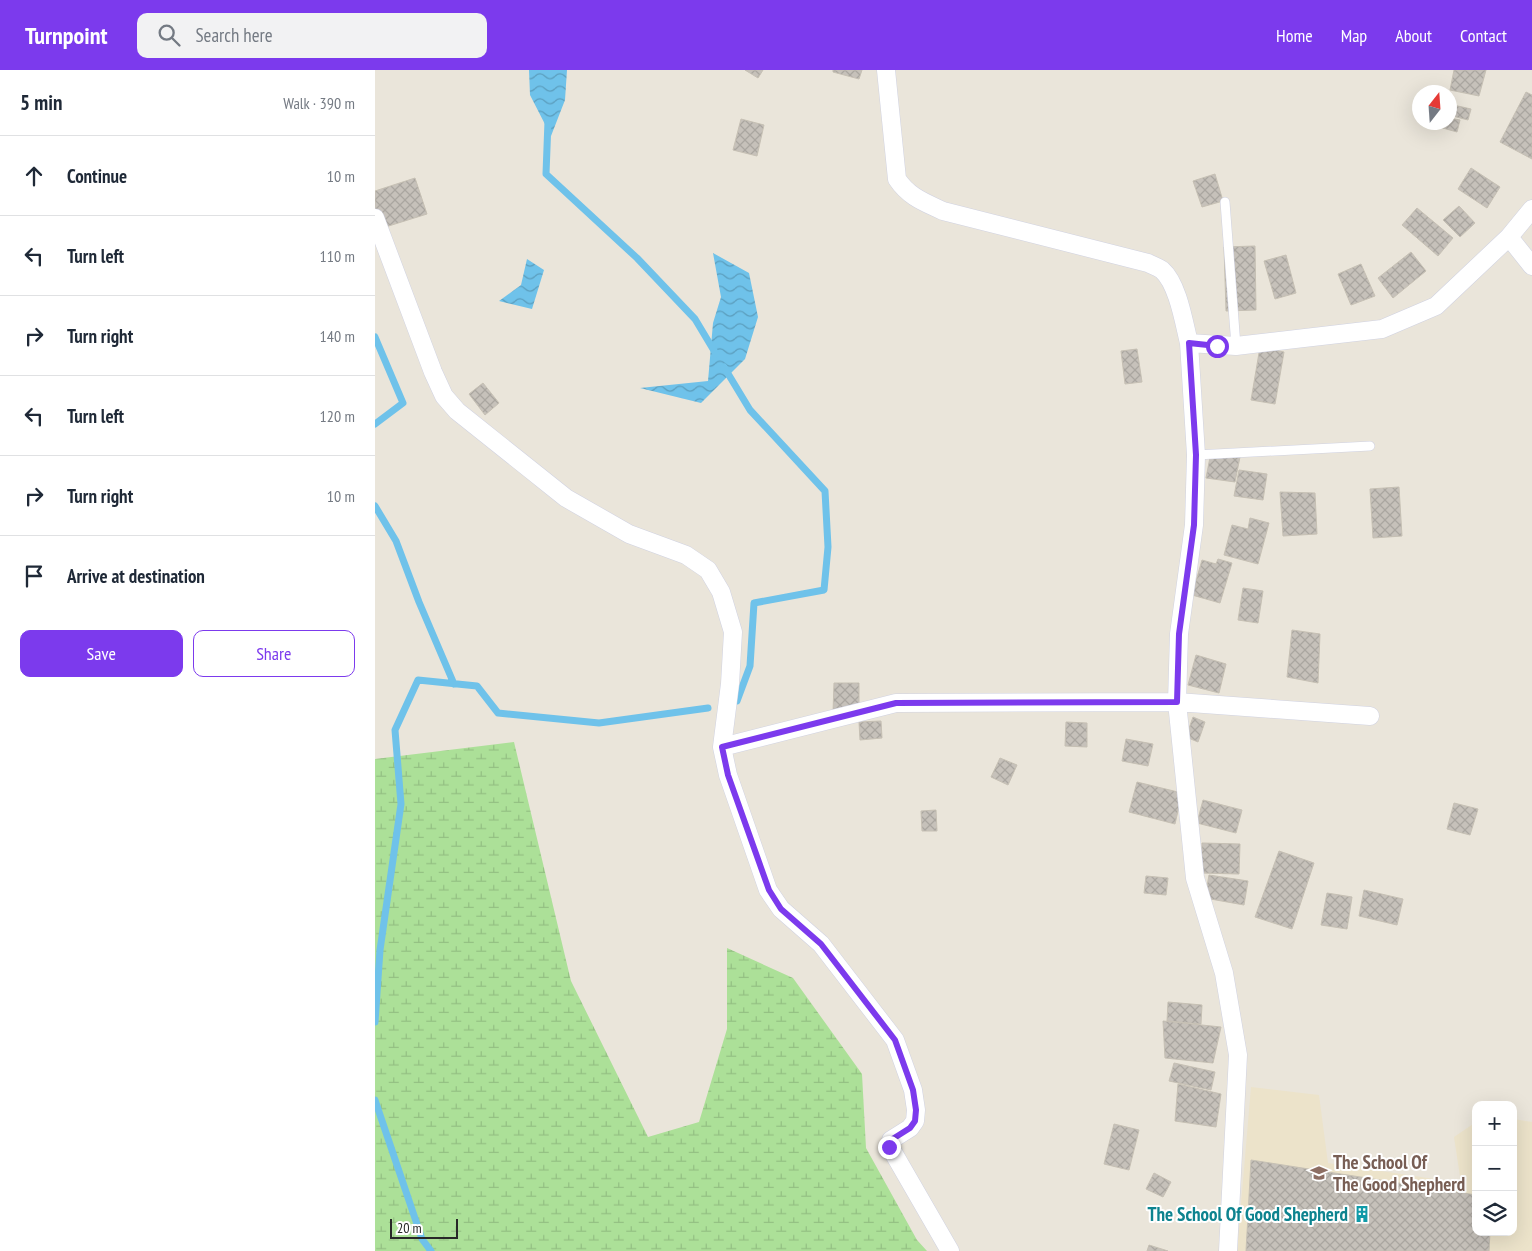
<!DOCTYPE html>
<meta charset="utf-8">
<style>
:root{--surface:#fff;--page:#f2f2f3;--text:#1f2937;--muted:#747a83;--line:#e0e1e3;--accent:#7c3aed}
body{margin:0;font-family:"PT Sans Narrow",sans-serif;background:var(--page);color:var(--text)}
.controls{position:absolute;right:15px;bottom:15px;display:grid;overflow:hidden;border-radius:10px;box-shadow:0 5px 20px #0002}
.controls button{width:45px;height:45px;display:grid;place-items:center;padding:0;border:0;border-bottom:1px solid var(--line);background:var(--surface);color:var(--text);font:25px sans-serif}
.compass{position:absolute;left:1037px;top:15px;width:45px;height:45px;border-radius:50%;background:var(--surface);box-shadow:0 5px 20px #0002;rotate:17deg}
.scale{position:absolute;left:15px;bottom:12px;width:68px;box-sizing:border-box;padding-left:5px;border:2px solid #282828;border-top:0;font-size:14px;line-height:18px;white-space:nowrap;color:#282828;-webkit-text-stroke:4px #fff;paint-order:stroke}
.stop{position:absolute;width:15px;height:15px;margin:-11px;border:4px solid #7c3aed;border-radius:50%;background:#fff}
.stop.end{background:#7c3aed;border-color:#fff;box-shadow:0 1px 5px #0008}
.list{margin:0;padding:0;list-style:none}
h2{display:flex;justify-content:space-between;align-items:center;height:65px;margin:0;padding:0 20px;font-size:21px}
h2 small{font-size:16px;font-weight:400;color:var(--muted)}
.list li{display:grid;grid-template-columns:32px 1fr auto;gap:15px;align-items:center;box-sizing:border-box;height:80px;padding:0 20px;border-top:1px solid var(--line)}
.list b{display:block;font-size:19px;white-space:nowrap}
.list em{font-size:16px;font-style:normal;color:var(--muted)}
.actions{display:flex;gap:10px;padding:15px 20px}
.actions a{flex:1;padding:11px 0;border:1px solid var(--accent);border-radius:10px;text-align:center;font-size:18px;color:var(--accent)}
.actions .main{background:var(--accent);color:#fff}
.icon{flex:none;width:28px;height:28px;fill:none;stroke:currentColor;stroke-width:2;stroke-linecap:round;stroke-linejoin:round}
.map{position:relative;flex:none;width:1157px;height:1181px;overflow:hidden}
header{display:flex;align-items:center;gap:30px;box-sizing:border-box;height:70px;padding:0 25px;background:var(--accent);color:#fff}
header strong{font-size:24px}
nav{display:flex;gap:28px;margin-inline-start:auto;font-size:18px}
.search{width:350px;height:45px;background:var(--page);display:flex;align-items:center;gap:12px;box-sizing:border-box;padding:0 18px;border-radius:10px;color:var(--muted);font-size:19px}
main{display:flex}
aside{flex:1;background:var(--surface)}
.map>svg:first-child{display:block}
.education{fill:#ece3ca}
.wetland{fill:url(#wetland-marsh)}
.water{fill:url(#water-waves)}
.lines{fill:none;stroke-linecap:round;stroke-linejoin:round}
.stream{stroke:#6fc2ea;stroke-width:7}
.building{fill:url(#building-cross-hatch);stroke:#c6c0b4}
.service-casing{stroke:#d0d2e1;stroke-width:10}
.minor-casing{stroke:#d0d2e1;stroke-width:19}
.service{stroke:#fff;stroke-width:9}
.minor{stroke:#fff;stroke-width:18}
.route{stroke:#7c3aed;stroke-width:6}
.labels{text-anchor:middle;stroke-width:4;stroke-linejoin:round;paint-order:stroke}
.education-label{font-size:19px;font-weight:bold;fill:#785e54;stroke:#fff;text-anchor:start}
.culture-label{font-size:19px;font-weight:bold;fill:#0d838f;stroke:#fff;text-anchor:end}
</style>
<header>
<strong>Turnpoint</strong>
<div class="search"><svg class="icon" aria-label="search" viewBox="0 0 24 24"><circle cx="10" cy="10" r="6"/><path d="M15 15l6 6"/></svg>Search here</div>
<nav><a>Home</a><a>Map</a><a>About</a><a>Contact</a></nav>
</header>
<main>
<aside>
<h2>5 min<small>Walk · 390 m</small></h2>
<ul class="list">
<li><svg class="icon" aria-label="ahead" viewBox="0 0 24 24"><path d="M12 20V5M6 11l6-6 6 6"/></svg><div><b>Continue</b></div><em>10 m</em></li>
<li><svg class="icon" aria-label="left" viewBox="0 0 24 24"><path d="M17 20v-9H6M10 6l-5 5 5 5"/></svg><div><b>Turn left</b></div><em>110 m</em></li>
<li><svg class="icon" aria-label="right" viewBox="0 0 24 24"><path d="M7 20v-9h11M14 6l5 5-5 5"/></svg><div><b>Turn right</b></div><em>140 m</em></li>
<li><svg class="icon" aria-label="left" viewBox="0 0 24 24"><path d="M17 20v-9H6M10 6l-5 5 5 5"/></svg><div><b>Turn left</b></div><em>120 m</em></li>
<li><svg class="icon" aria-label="right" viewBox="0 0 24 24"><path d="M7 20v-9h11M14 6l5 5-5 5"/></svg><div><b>Turn right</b></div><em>10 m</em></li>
<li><svg class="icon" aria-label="arrive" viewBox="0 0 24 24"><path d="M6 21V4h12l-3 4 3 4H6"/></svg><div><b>Arrive at destination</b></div></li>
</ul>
<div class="actions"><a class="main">Save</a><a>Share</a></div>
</aside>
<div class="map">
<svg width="1157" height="1181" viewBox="0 0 1157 1181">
<defs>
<pattern id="wetland-marsh" width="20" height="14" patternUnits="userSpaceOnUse" patternTransform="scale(1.25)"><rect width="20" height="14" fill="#ace098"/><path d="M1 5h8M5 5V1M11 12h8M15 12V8" fill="none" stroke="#94c083"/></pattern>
<pattern id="water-waves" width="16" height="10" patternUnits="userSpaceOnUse" patternTransform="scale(1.25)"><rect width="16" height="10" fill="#6fc2ea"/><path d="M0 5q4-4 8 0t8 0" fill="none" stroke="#5b9ebe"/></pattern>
<pattern id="building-cross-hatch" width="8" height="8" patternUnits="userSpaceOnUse" patternTransform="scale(1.25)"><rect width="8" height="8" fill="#c6c1ba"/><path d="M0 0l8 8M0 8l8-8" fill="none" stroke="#aaa6a0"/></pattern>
</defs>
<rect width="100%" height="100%" fill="#eae5da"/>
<path class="education" d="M 876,1017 L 944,1025 L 953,1093 L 1086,1113 L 1079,1067 L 1101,1052 L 1101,1162 L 1138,1162 L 1138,1049 L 1157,1052 L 1157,1181 L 862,1181 Z"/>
<path class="wetland" d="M 139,672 L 196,911 L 273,1067 L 324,1052 L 352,959 L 352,878 L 418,908 L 487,1004 L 491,1078 L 542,1170 L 552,1181 L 0,1181 L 0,689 Z"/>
<path class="water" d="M 154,0 L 192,0 L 190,30 L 176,66 L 155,25 Z
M 338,183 L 374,203 L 383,247 L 370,289 L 326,333 L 265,318 L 333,311 L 338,253 L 346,227 Z
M 152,189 L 169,200 L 157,239 L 124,231 L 146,215 Z"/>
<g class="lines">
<path class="stream" d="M 173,51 L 171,104 L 262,188 L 320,249 L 341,284
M 0,267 L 28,333 L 0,354
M 349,297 L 375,340 L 450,421 L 453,477 L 449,520 L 379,533 L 375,596 L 362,631
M 0,436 L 21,471 L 44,532 L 79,614
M 0,952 L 5,880 L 26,734 L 20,660 L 43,610 L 102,616 L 123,643 L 224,653 L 333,638
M 0,1030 L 47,1169 L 56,1181"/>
</g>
<path class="building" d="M 370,0 L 388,0 L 383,8 Z
M 458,0 L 487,0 L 484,9 L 458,2 Z
M 1079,0 L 1111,0 L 1104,26 L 1075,20 Z
M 1151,22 L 1157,25 L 1157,89 L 1125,72 Z
M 1074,34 L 1096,39 L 1093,50 L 1074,45 Z
M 1074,48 L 1085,50 L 1082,62 L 1050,53 L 1074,52 Z
M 366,49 L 389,55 L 382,86 L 358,80 Z
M 1096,98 L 1125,117 L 1112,138 L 1083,119 Z
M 840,104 L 848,131 L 827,137 L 818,111 Z
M 40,108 L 52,144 L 4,159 L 0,146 L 0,121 Z
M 1084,136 L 1100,153 L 1085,167 L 1068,150 Z
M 1042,138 L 1078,168 L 1063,186 L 1027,155 Z
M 880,176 L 881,240 L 851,241 L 849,177 Z
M 1036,182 L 1051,201 L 1018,228 L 1003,208 Z
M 911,185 L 921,223 L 900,229 L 889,191 Z
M 986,194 L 1000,226 L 976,235 L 963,204 Z
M 885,277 L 909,282 L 900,334 L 876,330 Z
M 762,279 L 767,312 L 750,314 L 746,281 Z
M 108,313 L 124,333 L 110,345 L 94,324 Z
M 836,382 L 865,387 L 860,412 L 831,408 Z
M 864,400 L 892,404 L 888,430 L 859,426 Z
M 1024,417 L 1027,466 L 998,468 L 995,419 Z
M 905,422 L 940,423 L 942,464 L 908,466 Z
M 875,448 L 894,453 L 883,494 L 849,485 L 857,455 L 873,459 Z
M 843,489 L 857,493 L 845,533 L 817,525 L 827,490 L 841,494 Z
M 868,518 L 888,521 L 883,553 L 863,550 Z
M 917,560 L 945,564 L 943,613 L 912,607 Z
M 821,585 L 851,594 L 844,623 L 813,615 Z
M 459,613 L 484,613 L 484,643 L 458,643 Z
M 818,647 L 830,652 L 823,672 L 811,667 Z
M 506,651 L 507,668 L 485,670 L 484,652 Z
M 691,652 L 712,653 L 712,677 L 690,676 Z
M 751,669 L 778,674 L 773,696 L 747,691 Z
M 625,688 L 642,695 L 633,715 L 616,707 Z
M 762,712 L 807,723 L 800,754 L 754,742 Z
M 828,730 L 867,740 L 861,763 L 822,753 Z
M 1079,733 L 1103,739 L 1095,765 L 1072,759 Z
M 561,740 L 562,761 L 547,761 L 546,741 Z
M 827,773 L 865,774 L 864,804 L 826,803 Z
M 904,781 L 939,793 L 917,859 L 880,847 Z
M 834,805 L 873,811 L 869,835 L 830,828 Z
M 771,806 L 793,808 L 791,825 L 769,823 Z
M 989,820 L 1028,829 L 1022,855 L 984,846 Z
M 952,823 L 977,827 L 972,859 L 946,855 Z
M 793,932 L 827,935 L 826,954 L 792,951 Z
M 788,951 L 846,957 L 838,993 L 790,988 Z
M 799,993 L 840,1002 L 836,1020 L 794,1011 Z
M 803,1014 L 846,1024 L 841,1057 L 800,1051 Z
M 739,1054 L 764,1060 L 754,1100 L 729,1094 Z
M 876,1090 L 1101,1125 L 1101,1162 L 1115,1162 L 1114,1181 L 871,1181 Z
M 779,1103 L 796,1112 L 788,1127 L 771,1119 Z
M 774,1175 L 793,1181 L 772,1181 Z"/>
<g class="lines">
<g class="service-casing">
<path id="service" d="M 850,132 L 861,276
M 821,385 L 995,376"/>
</g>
<g class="minor-casing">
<path id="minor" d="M 511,0 L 522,109 C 534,127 549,132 568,141 L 773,193 C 777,195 783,197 787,200 C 803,214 809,253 814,273
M 0,148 L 58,302 L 69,326 L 82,341 L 191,428 L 254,464 L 311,485 L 333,500 L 346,522 L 358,562 L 355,614 L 347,677 L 353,705 L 393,820 L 406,839 L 446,874 L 520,970 L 538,1020 L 541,1040 L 540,1051 L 535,1058 L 516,1070 L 515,1077 L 575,1181
M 1134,167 L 1157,196
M 347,677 L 521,633 L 802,632 L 995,646
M 853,1181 L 863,985 L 849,903 L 820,808 L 802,632 L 804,564 L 819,455 L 821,385 L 814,273 L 861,276 L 1007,259 L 1061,236 L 1134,167 L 1157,139"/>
</g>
<use href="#service" class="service"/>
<use href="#minor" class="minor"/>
</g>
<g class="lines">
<path class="route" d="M 514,1077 L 516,1070 L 535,1058 L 540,1051 L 541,1040 L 538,1020 L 520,970 L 446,874 L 406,839 L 394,820 L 353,705 L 347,677 L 521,633 L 802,632 L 804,564 L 819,455 L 821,385 L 814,273 L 842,276"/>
</g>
<defs>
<g id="school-bare" transform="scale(1.35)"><path d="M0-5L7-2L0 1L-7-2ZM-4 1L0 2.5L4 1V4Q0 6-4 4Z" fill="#8d6e63" stroke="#fff" stroke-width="2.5" paint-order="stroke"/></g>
<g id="building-bare" transform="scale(1.35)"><path d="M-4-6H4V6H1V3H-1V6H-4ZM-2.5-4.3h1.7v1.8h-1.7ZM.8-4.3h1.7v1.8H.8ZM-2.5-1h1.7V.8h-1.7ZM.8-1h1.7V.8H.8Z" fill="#0f9aa8" stroke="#fff" stroke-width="2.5" paint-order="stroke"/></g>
</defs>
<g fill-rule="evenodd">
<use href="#school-bare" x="944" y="1103"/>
<use href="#building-bare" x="987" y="1144"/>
</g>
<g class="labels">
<g class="education-label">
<text x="958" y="1099">The School Of<tspan x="958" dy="22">The Good Shepherd</tspan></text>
</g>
<g class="culture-label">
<text x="973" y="1151">The School Of Good Shepherd</text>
</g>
</g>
</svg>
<div class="controls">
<button>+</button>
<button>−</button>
<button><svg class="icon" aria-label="layers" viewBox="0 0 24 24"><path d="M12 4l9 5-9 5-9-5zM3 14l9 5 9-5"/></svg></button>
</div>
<svg class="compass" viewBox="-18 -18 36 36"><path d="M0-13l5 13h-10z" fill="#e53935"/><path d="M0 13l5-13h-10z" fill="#747a83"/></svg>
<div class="scale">20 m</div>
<div class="stop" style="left:842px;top:276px"></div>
<div class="stop end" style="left:514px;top:1077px"></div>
</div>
</main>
